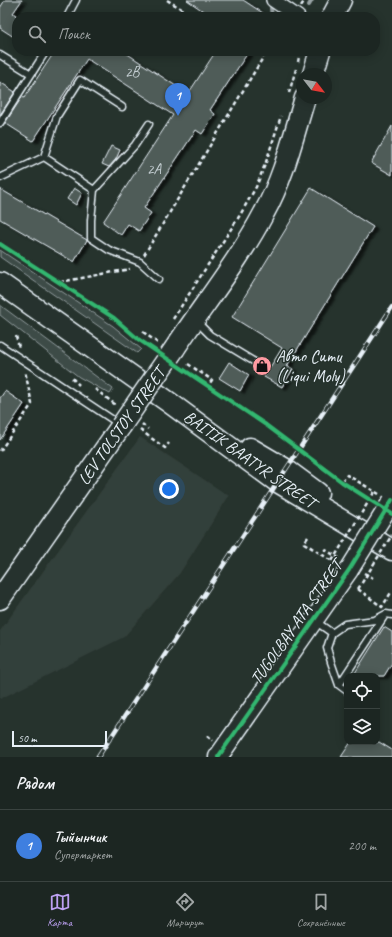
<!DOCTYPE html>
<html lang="ru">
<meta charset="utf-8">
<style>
:root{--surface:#1c2622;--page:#29322f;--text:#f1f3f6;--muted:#a0a5a5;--line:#3a4340;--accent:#bca0f2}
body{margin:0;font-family:Caveat,sans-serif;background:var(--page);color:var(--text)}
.controls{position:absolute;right:12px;bottom:12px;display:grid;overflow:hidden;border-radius:8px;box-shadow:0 2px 10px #0003}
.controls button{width:36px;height:36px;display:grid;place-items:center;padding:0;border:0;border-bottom:1px solid var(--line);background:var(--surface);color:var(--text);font:20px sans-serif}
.compass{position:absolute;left:296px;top:68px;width:36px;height:36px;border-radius:50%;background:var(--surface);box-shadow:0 2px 10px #0003;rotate:121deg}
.scale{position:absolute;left:12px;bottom:10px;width:95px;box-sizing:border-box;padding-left:4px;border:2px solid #e8f1f8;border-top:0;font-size:11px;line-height:14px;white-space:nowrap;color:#e8f1f8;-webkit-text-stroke:3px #26332d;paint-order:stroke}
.you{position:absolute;left:169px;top:489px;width:14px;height:14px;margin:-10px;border:3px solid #fff;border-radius:50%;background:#1a73e8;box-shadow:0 0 0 6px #1a73e833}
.badge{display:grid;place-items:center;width:26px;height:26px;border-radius:50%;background:var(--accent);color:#fff;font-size:13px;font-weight:700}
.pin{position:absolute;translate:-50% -33px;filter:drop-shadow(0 1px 2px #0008)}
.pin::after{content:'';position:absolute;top:21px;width:14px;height:12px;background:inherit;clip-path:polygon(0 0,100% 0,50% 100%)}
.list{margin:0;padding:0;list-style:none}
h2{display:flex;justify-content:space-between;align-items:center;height:52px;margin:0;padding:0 16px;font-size:17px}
h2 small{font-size:13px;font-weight:400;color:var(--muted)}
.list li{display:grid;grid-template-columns:26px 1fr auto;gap:12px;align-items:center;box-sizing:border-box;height:72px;padding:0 16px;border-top:1px solid var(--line)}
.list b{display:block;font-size:15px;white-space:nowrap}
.list p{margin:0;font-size:13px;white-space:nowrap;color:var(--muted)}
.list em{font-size:13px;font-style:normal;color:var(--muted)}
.icon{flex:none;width:22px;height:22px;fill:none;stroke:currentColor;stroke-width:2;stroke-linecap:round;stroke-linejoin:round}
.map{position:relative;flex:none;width:392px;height:757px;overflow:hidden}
.search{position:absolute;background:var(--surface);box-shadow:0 2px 10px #0003;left:12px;right:12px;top:12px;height:44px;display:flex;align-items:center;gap:10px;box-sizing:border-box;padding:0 14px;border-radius:16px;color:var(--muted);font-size:15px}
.sheet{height:124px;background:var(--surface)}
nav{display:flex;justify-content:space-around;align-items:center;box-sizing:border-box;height:56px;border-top:1px solid var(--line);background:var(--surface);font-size:11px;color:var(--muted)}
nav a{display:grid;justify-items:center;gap:2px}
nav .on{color:var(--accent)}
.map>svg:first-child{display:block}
.built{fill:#333f3a}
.green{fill:#3e4b47;stroke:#939ea0}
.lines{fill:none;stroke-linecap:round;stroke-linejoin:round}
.stream{stroke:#98a3a5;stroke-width:4}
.building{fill:#505c59;stroke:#e8f1f8;filter:url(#shadow)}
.lane-casing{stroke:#e8f1f8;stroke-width:9}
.street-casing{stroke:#e8f1f8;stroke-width:16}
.secondary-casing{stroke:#e8f1f8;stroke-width:21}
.primary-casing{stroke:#e8f1f8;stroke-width:23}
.path{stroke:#e8f1f8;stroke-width:2.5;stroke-dasharray:4 3;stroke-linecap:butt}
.lane{stroke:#26332d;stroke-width:6}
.street{stroke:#26332d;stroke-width:13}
.secondary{stroke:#26332d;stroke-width:18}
.primary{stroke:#26332d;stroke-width:20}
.rail-casing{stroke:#e8f1f8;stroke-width:4.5}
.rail{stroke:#26332d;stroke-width:3;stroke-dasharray:9;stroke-linecap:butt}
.secondary-bridge-casing{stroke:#e8f1f8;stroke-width:21;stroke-linecap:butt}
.primary-bridge-casing{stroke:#e8f1f8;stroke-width:23;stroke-linecap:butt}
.path-bridge{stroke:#e8f1f8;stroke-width:2.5;stroke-dasharray:4 3;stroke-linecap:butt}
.secondary-bridge{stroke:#26332d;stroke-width:18}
.primary-bridge{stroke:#26332d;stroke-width:20}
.cycleway-casing{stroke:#26332d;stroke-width:6}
.cycleway{stroke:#33b770;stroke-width:4}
.labels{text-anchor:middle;stroke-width:3;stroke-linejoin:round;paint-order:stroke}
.number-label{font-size:15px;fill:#c2ccd0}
.poi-label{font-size:17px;fill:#e8f1f8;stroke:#26332d;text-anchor:start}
.street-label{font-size:17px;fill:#e8f1f8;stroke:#26332d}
</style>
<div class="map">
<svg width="392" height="757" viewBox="0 0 392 757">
<defs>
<filter id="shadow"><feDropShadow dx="4.5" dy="2.5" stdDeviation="1" flood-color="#0009"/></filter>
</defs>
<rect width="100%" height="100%" fill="#26332d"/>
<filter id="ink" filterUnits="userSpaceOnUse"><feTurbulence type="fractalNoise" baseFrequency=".025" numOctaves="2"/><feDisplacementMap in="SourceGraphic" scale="8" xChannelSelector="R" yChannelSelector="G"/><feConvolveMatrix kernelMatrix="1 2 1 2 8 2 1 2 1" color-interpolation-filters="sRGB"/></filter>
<g filter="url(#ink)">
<path class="built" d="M 140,437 L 229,496 L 180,573 L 124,637 L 0,699 L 0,631 Z"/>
<path class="green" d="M 0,250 L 113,326 L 141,349 L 137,353 L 0,257 Z
M 0,305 L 113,389 L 110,394 L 79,377 L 0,315 Z"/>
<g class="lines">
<path class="stream" d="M 309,5 L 312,0
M 271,8 L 272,17"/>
</g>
<path class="building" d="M 5,0 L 22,0 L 13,13 L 17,16 L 17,39 L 0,28 L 0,8 Z
M 187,0 L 243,0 L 269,17 L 212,17 Z
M 55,51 L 123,51 L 188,94 L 216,51 L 249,51 L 210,110 L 215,114 L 202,134 L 196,130 L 144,208 L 151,213 L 139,231 L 128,224 L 121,235 L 103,222 L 173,115 L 87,59 L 33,141 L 5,123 L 22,97 L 24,98 Z
M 0,82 L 15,92 L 0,115 Z
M 392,126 L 392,175 L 371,163 Z
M 111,146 L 120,150 L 116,159 L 109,167 L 102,164 Z
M 74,188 L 82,193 L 76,205 L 67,199 Z
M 311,188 L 373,227 L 287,366 L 293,369 L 282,387 L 264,377 L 282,348 L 232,317 Z
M 0,189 L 87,240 L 74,262 L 0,219 Z
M 229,362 L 249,375 L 240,391 L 219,378 Z
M 5,391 L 24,404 L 0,440 L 0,398 Z
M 384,627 L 392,632 L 392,663 L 384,676 L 353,676 Z
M 351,742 L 379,742 L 392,750 L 392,757 L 341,757 Z"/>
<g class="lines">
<g class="lane-casing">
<path id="lane" d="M 67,17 L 76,0
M 0,55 L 31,74
M 0,123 L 46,51
M 44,157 L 57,116 L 80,80 L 122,107
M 0,178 L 44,157 L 94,190 L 91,220 L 91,238 L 109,250 L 140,262 L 159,279
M 94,190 L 135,145 L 149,124
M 197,322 L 210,335 L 258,364
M 0,345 L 119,424
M 315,621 L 332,633 L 345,624 L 375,620 L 386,614 L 392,615
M 332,633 L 327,648 L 331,662 L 339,685 L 347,691
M 339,685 L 385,615"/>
</g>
<g class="street-casing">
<path id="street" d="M 273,0 L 298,17"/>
</g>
<g class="secondary-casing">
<path id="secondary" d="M 218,757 L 349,570"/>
</g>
<g class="primary-casing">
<path id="primary" d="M 332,17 L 341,0
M 313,74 L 320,51
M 0,283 L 170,403 L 276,481 L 392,550
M 175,348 C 204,304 240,259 264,213 C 284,177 293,137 305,98
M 250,448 L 284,468 L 318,493
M 0,599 L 121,426"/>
</g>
<path class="path" d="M 167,0 L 193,16
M 301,6 L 305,0
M 298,62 L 300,51
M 289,93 L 296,69
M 144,255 L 267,51
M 60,282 L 130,269
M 173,319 L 240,215 L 256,187 L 266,162 L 281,116
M 143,332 L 158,343 L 159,342
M 16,336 L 19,347
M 188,364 L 212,380 L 208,386
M 72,378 L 79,385
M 95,389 L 117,406
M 142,424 L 148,429
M 140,430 L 165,448 L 169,443
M 0,451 L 32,404 L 25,371
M 342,482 L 347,475 L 379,494
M 308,537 L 304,543 L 332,561
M 324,549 L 339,558
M 364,573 L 373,578
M 358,589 L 382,607 L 392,591
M 207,736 L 213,741"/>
<use href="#lane" class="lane"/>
<use href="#street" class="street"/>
<use href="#secondary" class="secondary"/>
<use href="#primary" class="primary"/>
<g class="rail-casing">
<path id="rail" d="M 98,757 L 392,307"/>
</g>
<use href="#rail" class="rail"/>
<g class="secondary-bridge-casing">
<path id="secondary-bridge" d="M 349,570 L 392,501"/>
</g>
<g class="primary-bridge-casing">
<path id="primary-bridge" d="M 121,426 L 175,348"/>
</g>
<path class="path-bridge" d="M 332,561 L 375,491
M 358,589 L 392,535"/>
<use href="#secondary-bridge" class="secondary-bridge"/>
<use href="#primary-bridge" class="primary-bridge"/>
<g class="cycleway-casing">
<path id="cycleway" d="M 0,244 L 114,318 L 138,339 L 266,425 L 342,482 L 392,514
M 218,757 L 349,570 L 392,500"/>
</g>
<use href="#cycleway" class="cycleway"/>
</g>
</g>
<defs>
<g id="shop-disc" transform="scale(1)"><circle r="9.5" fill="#ff9aa2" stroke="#26332d"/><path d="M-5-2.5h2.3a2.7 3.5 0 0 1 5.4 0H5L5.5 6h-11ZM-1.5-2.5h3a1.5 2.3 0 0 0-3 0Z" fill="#111"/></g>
</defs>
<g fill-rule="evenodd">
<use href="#shop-disc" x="262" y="366"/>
</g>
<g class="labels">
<g class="number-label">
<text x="132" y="77">2В</text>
<text x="154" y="174">2А</text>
</g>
<g class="poi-label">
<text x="276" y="362">Авто Сити<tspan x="276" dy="20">(Liqui Moly)</tspan></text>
</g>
<g class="street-label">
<text transform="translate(121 426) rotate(-55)" y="6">LEV TOLSTOY STREET</text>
<text transform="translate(250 459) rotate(35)" y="6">BAITIK BAATYR STREET</text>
<text transform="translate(296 622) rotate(-55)" y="6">TUGOLBAY ATA STREET</text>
</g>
</g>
</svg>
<div class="controls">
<button><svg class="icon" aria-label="locate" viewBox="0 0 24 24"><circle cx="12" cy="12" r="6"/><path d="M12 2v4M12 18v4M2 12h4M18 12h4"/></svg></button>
<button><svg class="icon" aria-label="layers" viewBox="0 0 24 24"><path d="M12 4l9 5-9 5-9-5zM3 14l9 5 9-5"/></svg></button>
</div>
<svg class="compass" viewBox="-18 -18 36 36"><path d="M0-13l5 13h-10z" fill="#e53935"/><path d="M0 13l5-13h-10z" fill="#a0a5a5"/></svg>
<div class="scale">50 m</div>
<div class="you"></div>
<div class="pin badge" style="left:178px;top:116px;background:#3f7fe0">1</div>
<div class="search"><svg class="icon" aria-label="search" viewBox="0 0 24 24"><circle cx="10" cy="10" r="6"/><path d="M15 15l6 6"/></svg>Поиск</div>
</div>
<section class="sheet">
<h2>Рядом<small></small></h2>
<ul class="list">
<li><span class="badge" style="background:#3f7fe0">1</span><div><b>Тыйынчик</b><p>Супермаркет</p></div><em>200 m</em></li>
</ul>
</section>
<nav>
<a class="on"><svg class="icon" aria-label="map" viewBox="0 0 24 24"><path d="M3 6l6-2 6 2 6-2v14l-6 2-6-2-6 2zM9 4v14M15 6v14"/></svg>Карта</a>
<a><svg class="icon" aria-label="directions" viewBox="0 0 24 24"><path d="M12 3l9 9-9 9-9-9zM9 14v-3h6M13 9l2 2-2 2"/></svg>Маршрут</a>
<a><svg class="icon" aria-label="saved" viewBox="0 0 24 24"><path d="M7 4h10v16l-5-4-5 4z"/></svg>Сохранённые</a>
</nav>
